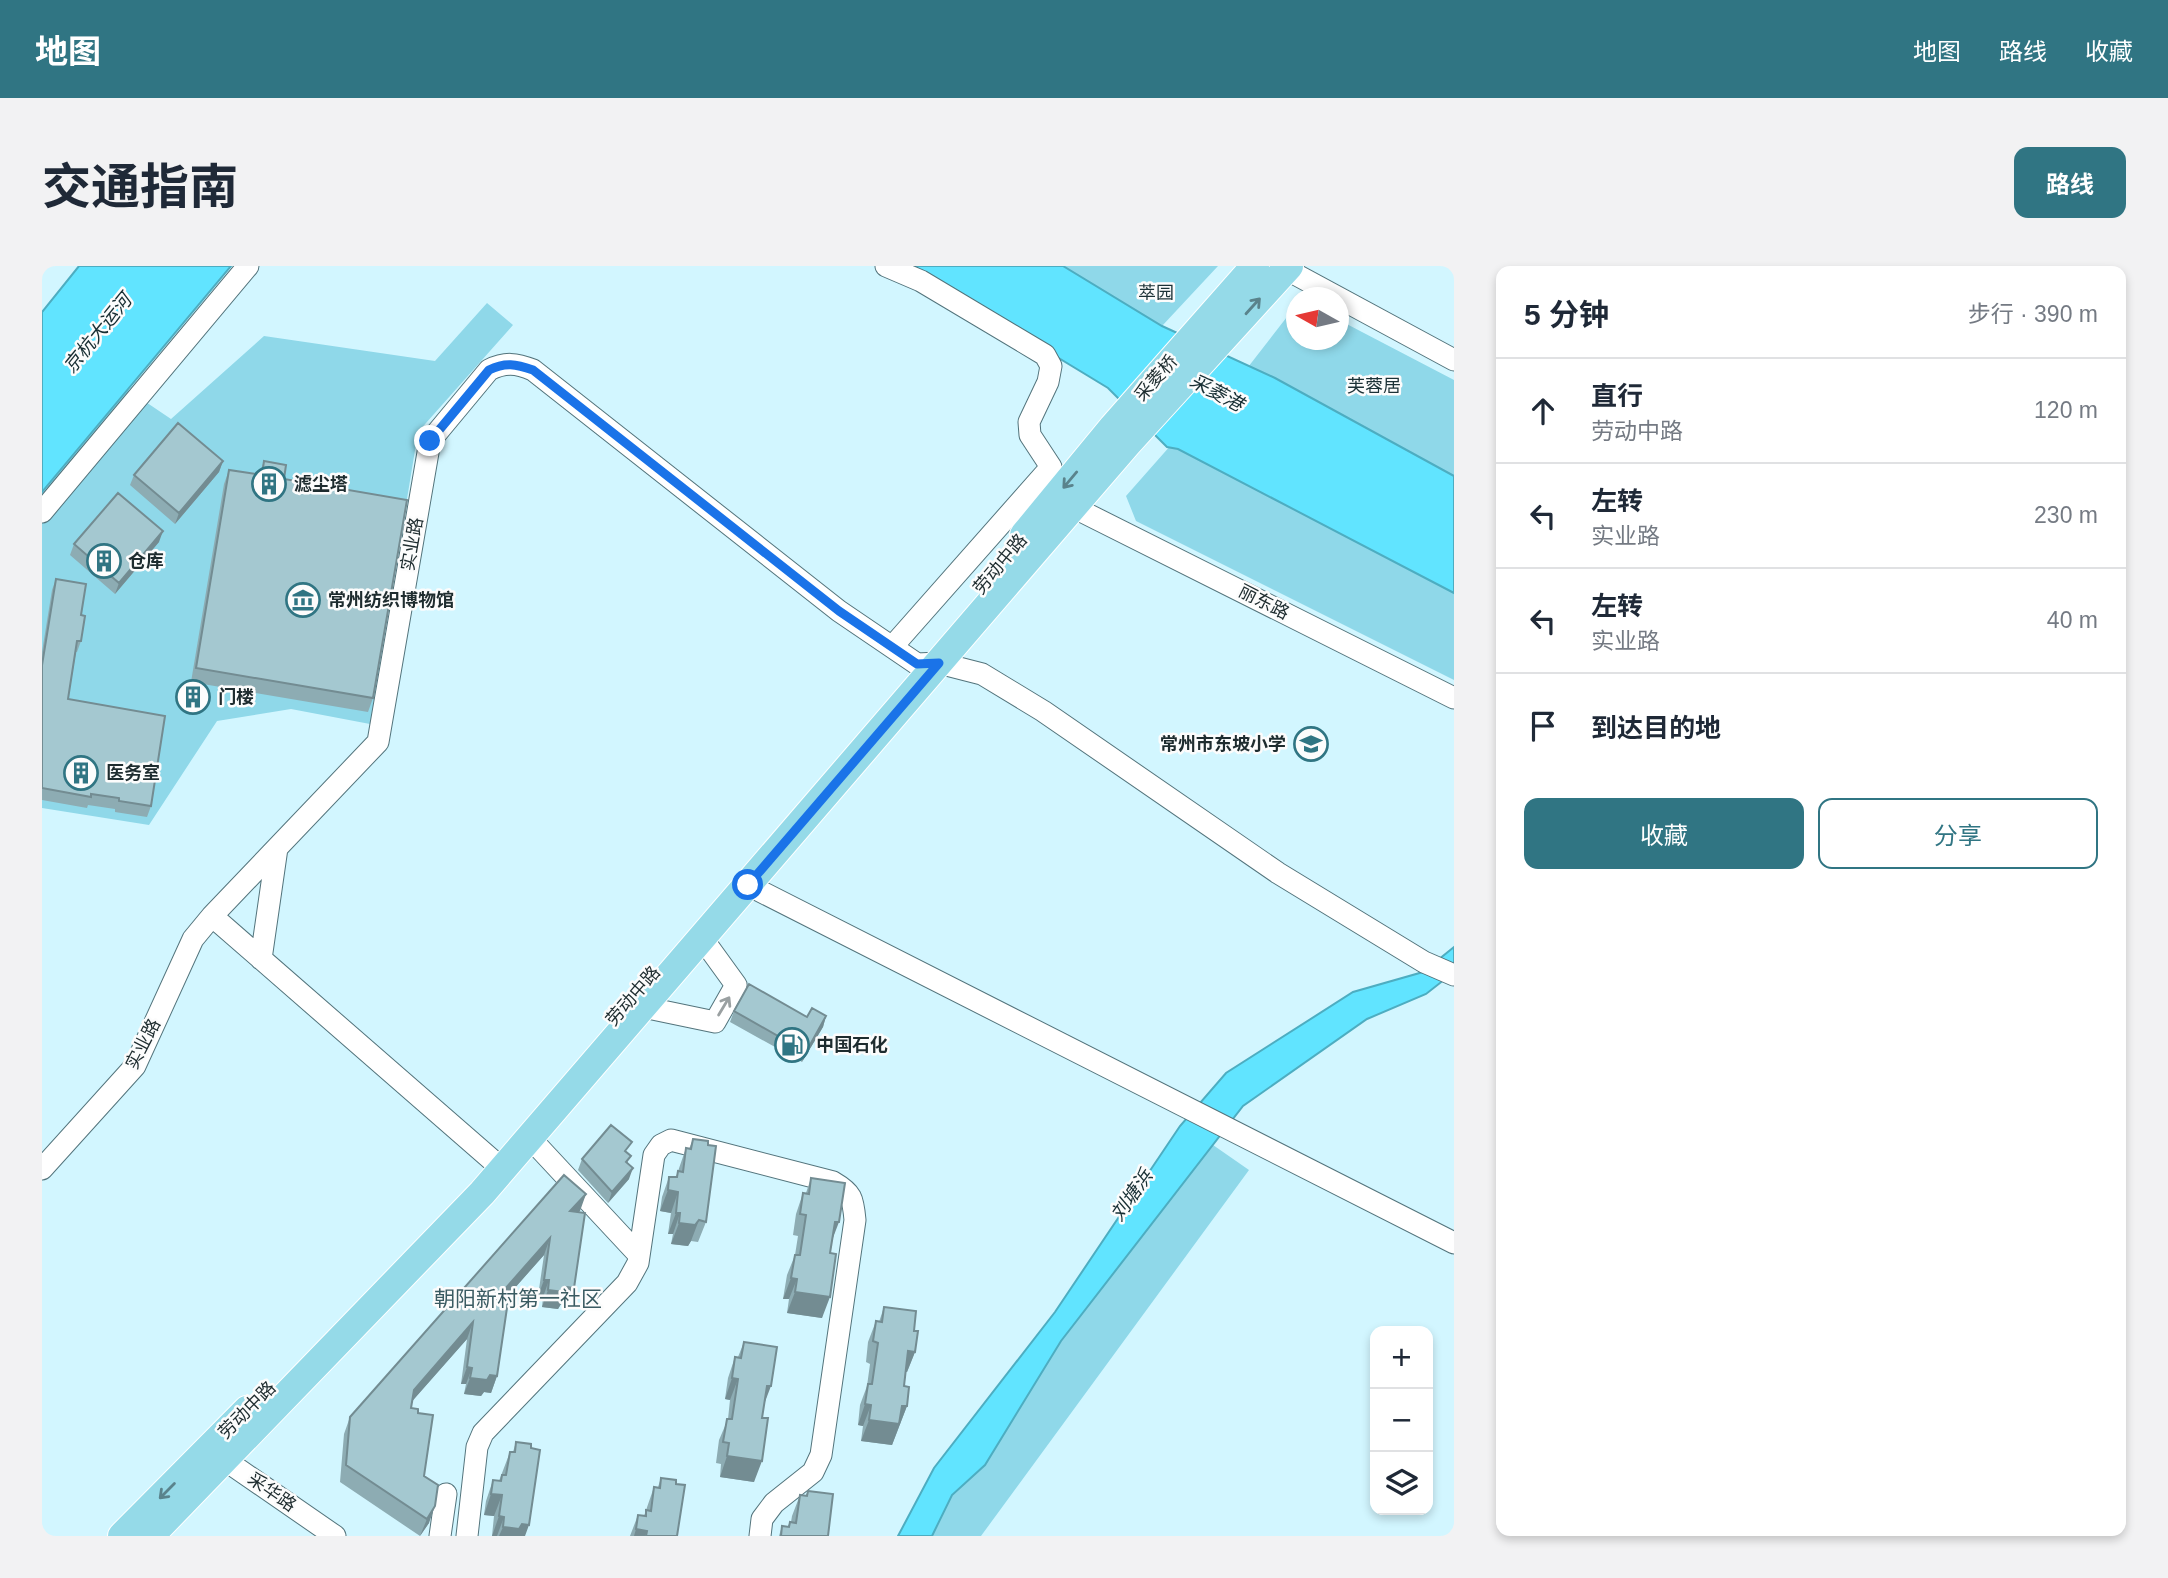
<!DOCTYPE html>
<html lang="zh">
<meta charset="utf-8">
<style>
:root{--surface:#fff;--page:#f2f2f3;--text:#1f2937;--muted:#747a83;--line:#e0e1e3;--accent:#307583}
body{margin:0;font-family:Arial,"Noto Sans SC",sans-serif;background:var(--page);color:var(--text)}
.controls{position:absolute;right:21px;bottom:21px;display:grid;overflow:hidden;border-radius:14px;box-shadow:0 4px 10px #0003}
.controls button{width:63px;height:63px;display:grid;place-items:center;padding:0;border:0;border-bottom:2px solid var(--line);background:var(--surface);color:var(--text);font:35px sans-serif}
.compass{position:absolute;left:1244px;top:21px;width:63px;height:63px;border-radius:50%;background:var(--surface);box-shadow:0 4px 10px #0003;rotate:278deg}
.stop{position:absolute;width:21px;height:21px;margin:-16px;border:5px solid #1a73e8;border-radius:50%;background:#fff}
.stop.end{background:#1a73e8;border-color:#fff;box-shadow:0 2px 7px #0008}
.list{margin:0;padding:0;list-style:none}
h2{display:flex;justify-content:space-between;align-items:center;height:91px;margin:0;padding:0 28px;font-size:30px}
h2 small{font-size:23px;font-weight:400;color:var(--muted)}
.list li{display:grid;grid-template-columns:46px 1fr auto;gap:21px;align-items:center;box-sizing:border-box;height:105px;padding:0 28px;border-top:2px solid var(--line)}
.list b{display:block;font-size:26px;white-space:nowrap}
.list p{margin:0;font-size:23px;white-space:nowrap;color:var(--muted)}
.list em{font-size:23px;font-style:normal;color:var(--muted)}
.actions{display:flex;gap:14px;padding:21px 28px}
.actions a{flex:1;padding:16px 0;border:2px solid var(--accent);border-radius:14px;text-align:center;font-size:24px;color:var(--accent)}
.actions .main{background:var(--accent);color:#fff}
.icon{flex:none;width:38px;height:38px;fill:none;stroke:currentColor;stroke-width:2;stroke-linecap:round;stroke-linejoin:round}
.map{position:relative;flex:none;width:1412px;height:1270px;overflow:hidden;border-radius:14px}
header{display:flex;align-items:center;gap:42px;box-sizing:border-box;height:98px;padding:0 35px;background:var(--accent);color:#fff}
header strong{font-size:33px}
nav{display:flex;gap:38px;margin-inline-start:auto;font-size:24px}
.intro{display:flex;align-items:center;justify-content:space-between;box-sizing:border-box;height:168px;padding:0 42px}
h1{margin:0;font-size:49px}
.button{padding:18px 32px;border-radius:14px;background:var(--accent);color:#fff;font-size:24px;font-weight:700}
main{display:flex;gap:42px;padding:0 42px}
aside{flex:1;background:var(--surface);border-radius:14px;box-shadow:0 4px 10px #0003}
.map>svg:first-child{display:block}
.green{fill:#8fd8e9}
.water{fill:#61e4ff;stroke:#4dadc1;stroke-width:2}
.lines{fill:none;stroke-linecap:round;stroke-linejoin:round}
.minor-casing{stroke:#53747c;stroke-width:23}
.major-casing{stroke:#fff;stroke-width:30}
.minor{stroke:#fff;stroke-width:21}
.major{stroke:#95dae8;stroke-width:28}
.wall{fill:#8dacb3}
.shaded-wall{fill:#738c92}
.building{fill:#a4c8d0;stroke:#738c92;stroke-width:2}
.oneway{stroke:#5a838c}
.oneway2{stroke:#9aa0a1}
.route{stroke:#1a73e8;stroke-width:9}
.labels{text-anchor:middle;stroke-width:5;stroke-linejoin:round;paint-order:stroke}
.park-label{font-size:18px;fill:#1c3237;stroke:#fcfcfc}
.street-label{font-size:18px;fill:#1e2c2f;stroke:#fcfcfc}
.poi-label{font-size:18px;font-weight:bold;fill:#1e2c2f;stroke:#fcfcfc;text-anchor:start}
.water-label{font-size:19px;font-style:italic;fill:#172e33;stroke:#fcfcfc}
.quarter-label{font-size:21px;fill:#3a5b62;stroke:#fcfcfc}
</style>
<header>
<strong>地图</strong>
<nav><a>地图</a><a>路线</a><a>收藏</a></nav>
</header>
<div class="intro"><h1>交通指南</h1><a class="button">路线</a></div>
<main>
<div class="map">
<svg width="1412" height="1270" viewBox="0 0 1412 1270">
<rect width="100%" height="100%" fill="#d2f6ff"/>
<path class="green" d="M 1021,0 L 1176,0 L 1120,60 Z
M 445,37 L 471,59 L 376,166 L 328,458 L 249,443 L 175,455 L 107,559 L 0,542 L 0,226 L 86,124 L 129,153 L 222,70 L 393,95 Z
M 1254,45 L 1254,74 L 1296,74 L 1297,54 L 1412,114 L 1412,227 L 1196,114 L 1248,47 Z
M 1144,162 L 1412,304 L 1412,414 L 1094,255 L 1084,230 Z
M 1171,879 L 1207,904 L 939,1270 L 890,1270 L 910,1229 L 943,1199 L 1019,1075 Z"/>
<path class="water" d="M 37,0 L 189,0 L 0,226 L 0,46 Z
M 865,0 L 1021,0 L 1120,60 L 1233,112 L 1412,210 L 1412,327 L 1136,183 L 1125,181 L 1066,122 Z
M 1412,681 L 1412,706 L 1384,728 L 1325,753 L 1201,840 L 1019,1075 L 943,1199 L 910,1229 L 890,1270 L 856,1270 L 892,1202 L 1013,1046 L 1138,860 L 1184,807 L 1311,726 L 1381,706 Z"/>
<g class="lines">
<g class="minor-casing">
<path id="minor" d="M 844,0 L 879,15 L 1003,89 L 1009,100 L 1006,116 L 987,156 L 988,169 L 1009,201 L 850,381
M 1238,0 L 1412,94
M 1031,241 L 1412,432
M 0,246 L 206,0
M 706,619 L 1412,977
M 170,650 L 450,894
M 219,693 L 235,582
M 601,741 L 673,756 L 694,719 L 660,672
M 488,872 L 597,989
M 0,903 L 93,800 L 151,673 L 170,650 L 336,476 L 388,175 L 447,104 C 463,96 474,97 491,104 L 797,345 L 875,398 L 897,397 L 940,408 L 1001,445 L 1236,607 L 1382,696 L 1412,709
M 173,1183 L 183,1194 L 293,1270
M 398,1270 L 404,1228
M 425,1270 L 435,1181 L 441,1167 L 585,1017 L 596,997 L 612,889 L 619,879 L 629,874 L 791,916 C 810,927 811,932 813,954 L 779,1189 L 771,1206 L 732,1237 L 720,1253 L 718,1270"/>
</g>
<g class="major-casing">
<path id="major" d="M 982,269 L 1071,161 L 1213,0
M 80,1270 L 205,1144
M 108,1270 L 440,927 L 1085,178 L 1247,0"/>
</g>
<use href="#minor" class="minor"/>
<use href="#major" class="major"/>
</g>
<path class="wall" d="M 181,195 L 177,206 L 133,258 L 88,219 L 92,209 Z
M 222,195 L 242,213 L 331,432 L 326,446 L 149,416 L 182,218 L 187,204 L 217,209 Z
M 117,276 L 73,328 L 28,289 L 32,278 Z
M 14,313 L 39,349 L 39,375 L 35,386 L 34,386 L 26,433 L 109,540 L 105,551 L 73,546 L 73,543 L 46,539 L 45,542 L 0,534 L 0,386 L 10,324 Z
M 692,745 L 765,751 L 784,750 L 781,761 L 760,796 L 688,756 Z
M 651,873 L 664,956 L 656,976 L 649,975 L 646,980 L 629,978 L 631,968 L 626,968 L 629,947 L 618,945 L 620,931 L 627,911 L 634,911 L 644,882 L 647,883 Z
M 585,887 L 587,913 L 566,937 L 536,904 L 540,893 Z
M 769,912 L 790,975 L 780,1052 L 745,1047 L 747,1033 L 741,1033 L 745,1009 L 753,989 L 756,970 L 751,969 L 754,948 L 761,927 L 764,927 Z
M 544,928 L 536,946 L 532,1022 L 526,1039 L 519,1038 L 516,1043 L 500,1041 L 501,1031 L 496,1030 L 502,989 L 462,1034 L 455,1110 L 449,1127 L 442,1126 L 439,1130 L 422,1128 L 424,1118 L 419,1118 L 425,1073 L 370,1135 L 369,1142 L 376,1147 L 387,1257 L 378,1270 L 298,1216 L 302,1168 L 308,1151 Z
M 842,1041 L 872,1065 L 873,1086 L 865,1106 L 864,1106 L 862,1120 L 865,1140 L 850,1179 L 819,1175 L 821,1160 L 816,1159 L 818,1139 L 825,1120 L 828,1098 L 824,1096 L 826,1076 L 834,1055 L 837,1056 Z
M 702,1076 L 722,1139 L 712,1216 L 678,1211 L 679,1198 L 674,1197 L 677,1174 L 686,1153 L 688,1134 L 683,1133 L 686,1112 L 693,1091 L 696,1091 Z
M 474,1176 L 483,1270 L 450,1270 L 452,1250 L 442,1249 L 444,1235 L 451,1214 L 457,1215 L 468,1186 L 471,1186 Z
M 619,1212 L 634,1218 L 635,1270 L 588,1270 L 596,1249 L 602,1250 L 612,1221 L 616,1221 Z
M 766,1225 L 786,1270 L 737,1270 L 740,1260 L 746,1260 L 748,1256 L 749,1256 L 750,1250 L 758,1229 L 764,1229 Z"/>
<path class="shaded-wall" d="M 181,195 L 177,206 L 133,258 L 137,247 Z
M 121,265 L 117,276 L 73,328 L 77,317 Z
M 784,750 L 781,761 L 760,796 L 764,786 Z
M 591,902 L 587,913 L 566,937 L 570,926 Z
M 626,924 L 636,926 L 629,947 L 618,945 Z
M 544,928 L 538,945 L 521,962 L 528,945 Z
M 634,947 L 638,947 L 631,968 L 626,968 Z
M 657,954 L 649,975 L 646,980 L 629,978 L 637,957 Z
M 793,956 L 797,956 L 789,977 Z
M 508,972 L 502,989 L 448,1050 L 454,1033 Z
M 749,1012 L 755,1013 L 747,1033 L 741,1033 Z
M 502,1014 L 507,1014 L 501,1031 L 496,1030 Z
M 525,1021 L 532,1022 L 526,1039 L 519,1038 L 516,1043 L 500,1041 L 506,1024 Z
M 753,1026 L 788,1031 L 780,1052 L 745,1047 Z
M 431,1056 L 425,1073 L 366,1140 L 372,1124 Z
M 866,1085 L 873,1086 L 865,1106 L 859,1105 Z
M 425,1101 L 430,1102 L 424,1118 L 419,1118 Z
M 448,1109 L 455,1110 L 449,1127 L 442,1126 L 439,1130 L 422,1128 L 428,1112 Z
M 690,1112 L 696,1113 L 688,1134 L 683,1133 Z
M 725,1120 L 729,1120 L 721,1141 Z
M 823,1138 L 829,1139 L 821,1160 L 816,1159 Z
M 860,1140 L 865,1140 L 850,1179 L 819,1175 L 827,1154 Z
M 685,1190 L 720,1195 L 712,1216 L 678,1211 Z
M 449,1228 L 460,1229 L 452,1250 L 442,1249 Z
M 393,1240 L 387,1257 L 378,1270 L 385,1253 Z
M 457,1250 L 462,1251 L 455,1270 L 450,1270 Z
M 480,1258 L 487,1259 L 483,1270 L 457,1270 L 461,1261 Z
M 594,1263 L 605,1265 L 603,1270 L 592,1270 Z"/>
<path class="building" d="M 136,157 L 181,195 L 137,247 L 92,209 Z
M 222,195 L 244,199 L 242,213 L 365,234 L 331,432 L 154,402 L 187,204 L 220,209 Z
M 76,227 L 121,265 L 77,317 L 32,278 Z
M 14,313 L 44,318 L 39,349 L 43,350 L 39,375 L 35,375 L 26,433 L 123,450 L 109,540 L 77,535 L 77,532 L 49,528 L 49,531 L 0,522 L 0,399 Z
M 707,718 L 765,751 L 770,742 L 784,750 L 764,786 L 692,745 Z
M 569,859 L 590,876 L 583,885 L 589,890 L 584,896 L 591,902 L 570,926 L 540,893 Z
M 651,873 L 666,875 L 666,879 L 674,880 L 664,956 L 657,954 L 653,959 L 637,957 L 638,947 L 634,947 L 636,926 L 626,924 L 627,911 L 635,911 L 636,905 L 641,906 L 644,882 L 649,883 Z
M 522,909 L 544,928 L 528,945 L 543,947 L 532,1022 L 525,1021 L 522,1026 L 506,1024 L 507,1014 L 502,1014 L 508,972 L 454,1033 L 466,1035 L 455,1110 L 448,1109 L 445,1114 L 428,1112 L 430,1102 L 425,1101 L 431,1056 L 372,1124 L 369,1142 L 376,1143 L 376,1147 L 391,1149 L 382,1210 L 396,1219 L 393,1240 L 385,1253 L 304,1199 L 308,1151 Z
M 769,912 L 803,917 L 797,956 L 793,956 L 788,987 L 794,988 L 788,1031 L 753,1026 L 755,1013 L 749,1012 L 753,989 L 758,989 L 764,949 L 758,948 L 761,927 L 767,928 Z
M 842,1041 L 874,1045 L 872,1065 L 876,1065 L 873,1086 L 866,1085 L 862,1120 L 867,1121 L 865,1140 L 860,1140 L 857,1158 L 827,1154 L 829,1139 L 823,1138 L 826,1118 L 830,1118 L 836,1077 L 831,1075 L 834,1055 L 840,1056 Z
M 702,1076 L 735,1081 L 729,1120 L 725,1120 L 720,1152 L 726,1152 L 720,1195 L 685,1190 L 687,1177 L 681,1176 L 685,1153 L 690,1153 L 696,1113 L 690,1112 L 693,1091 L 699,1092 Z
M 474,1176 L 489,1178 L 489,1182 L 498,1184 L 487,1259 L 480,1258 L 477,1263 L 461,1261 L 462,1251 L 457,1250 L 460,1229 L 449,1228 L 451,1214 L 459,1215 L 460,1209 L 464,1209 L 468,1186 L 473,1186 Z
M 619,1212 L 634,1214 L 634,1218 L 643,1219 L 635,1270 L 604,1270 L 605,1265 L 594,1263 L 596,1249 L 604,1250 L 604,1244 L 609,1245 L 612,1221 L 618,1222 Z
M 766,1225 L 791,1228 L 786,1270 L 739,1270 L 740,1260 L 747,1261 L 748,1256 L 754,1257 L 758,1229 L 765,1230 Z"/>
<defs><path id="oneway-shaft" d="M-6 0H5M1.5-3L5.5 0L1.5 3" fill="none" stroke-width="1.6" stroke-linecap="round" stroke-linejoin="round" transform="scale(1.75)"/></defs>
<g class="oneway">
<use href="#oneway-shaft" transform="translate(1211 40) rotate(-48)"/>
<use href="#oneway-shaft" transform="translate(1028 214) rotate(130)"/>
<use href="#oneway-shaft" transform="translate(125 1225) rotate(135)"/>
</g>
<use class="oneway2" href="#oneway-shaft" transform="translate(682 740) rotate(-59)"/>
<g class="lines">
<path class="route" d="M 388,175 L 447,104 C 463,96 474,98 491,104 L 797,345 L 875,398 L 897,397 L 706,619"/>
</g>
<defs>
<g id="building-ring" transform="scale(1.75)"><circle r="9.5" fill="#fcfcfc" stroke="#307583" stroke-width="1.5"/><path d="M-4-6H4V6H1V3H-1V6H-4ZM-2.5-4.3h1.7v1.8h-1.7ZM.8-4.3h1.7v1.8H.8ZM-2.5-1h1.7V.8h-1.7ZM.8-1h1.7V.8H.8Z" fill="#307583"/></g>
<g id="museum-ring" transform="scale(1.75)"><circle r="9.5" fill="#fcfcfc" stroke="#307583" stroke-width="1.5"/><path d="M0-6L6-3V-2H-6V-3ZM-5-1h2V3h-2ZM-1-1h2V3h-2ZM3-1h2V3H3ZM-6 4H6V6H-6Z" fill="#307583"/></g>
<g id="school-ring" transform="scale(1.75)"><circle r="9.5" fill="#fcfcfc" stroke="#307583" stroke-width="1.5"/><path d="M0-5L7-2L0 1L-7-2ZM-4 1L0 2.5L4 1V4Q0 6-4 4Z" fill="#307583"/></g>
<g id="fuel-ring" transform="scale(1.75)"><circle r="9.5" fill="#fcfcfc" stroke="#307583" stroke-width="1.5"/><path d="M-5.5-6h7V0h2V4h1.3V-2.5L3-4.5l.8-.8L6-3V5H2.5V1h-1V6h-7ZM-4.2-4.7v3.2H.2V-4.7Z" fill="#307583"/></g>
</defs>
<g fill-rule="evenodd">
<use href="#building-ring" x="227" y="218"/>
<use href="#building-ring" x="62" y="295"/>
<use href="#museum-ring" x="261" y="334"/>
<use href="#building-ring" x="151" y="431"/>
<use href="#school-ring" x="1269" y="478"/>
<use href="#building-ring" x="39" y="507"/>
<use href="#fuel-ring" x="750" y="779"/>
</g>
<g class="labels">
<g class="park-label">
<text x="1114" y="33">萃园</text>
<text x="1332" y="126">芙蓉居</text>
</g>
<g class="street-label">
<text transform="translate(1114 112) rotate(-49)" y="6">采菱桥</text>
<text transform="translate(370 278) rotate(-80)" y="6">实业路</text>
<text transform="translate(958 298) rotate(-50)" y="6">劳动中路</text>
<text transform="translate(1222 336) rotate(27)" y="6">丽东路</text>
<text transform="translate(591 730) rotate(-49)" y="6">劳动中路</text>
<text transform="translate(101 778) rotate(-63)" y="6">实业路</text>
<text transform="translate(205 1144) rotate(-45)" y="6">劳动中路</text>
<text transform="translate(230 1226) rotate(35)" y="6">采华路</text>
</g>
<g class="poi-label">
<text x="252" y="224">滤尘塔</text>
<text x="86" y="301">仓库</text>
<text x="286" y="340">常州纺织博物馆</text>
<text x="176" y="437">门楼</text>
<text x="1244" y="484" text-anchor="end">常州市东坡小学</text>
<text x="64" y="513">医务室</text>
<text x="774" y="785">中国石化</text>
</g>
<g class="water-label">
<text transform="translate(55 67) rotate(-51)" y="7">京杭大运河</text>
<text transform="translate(1175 126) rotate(28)" y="7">采菱港</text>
<text transform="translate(1089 929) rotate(-55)" y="7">刘塘浜</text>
</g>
<g class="quarter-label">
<text x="476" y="1040">朝阳新村第一社区</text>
</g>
</g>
</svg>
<div class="controls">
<button>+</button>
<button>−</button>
<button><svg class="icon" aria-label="layers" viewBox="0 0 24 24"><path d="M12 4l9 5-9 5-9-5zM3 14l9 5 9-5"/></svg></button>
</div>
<svg class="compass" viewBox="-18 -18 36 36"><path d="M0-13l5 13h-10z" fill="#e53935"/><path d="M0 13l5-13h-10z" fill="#747a83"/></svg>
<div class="stop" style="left:706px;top:619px"></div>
<div class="stop end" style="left:388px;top:175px"></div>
</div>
<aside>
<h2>5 分钟<small>步行 · 390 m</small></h2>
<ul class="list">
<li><svg class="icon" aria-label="ahead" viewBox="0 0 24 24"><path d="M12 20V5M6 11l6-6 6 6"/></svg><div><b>直行</b><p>劳动中路</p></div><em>120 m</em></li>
<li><svg class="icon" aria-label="left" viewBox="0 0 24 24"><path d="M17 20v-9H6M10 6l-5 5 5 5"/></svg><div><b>左转</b><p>实业路</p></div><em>230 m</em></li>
<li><svg class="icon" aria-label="left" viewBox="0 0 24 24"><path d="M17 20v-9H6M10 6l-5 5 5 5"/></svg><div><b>左转</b><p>实业路</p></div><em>40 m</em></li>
<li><svg class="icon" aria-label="arrive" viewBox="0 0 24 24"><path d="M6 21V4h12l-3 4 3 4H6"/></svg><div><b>到达目的地</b></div></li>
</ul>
<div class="actions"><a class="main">收藏</a><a>分享</a></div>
</aside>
</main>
